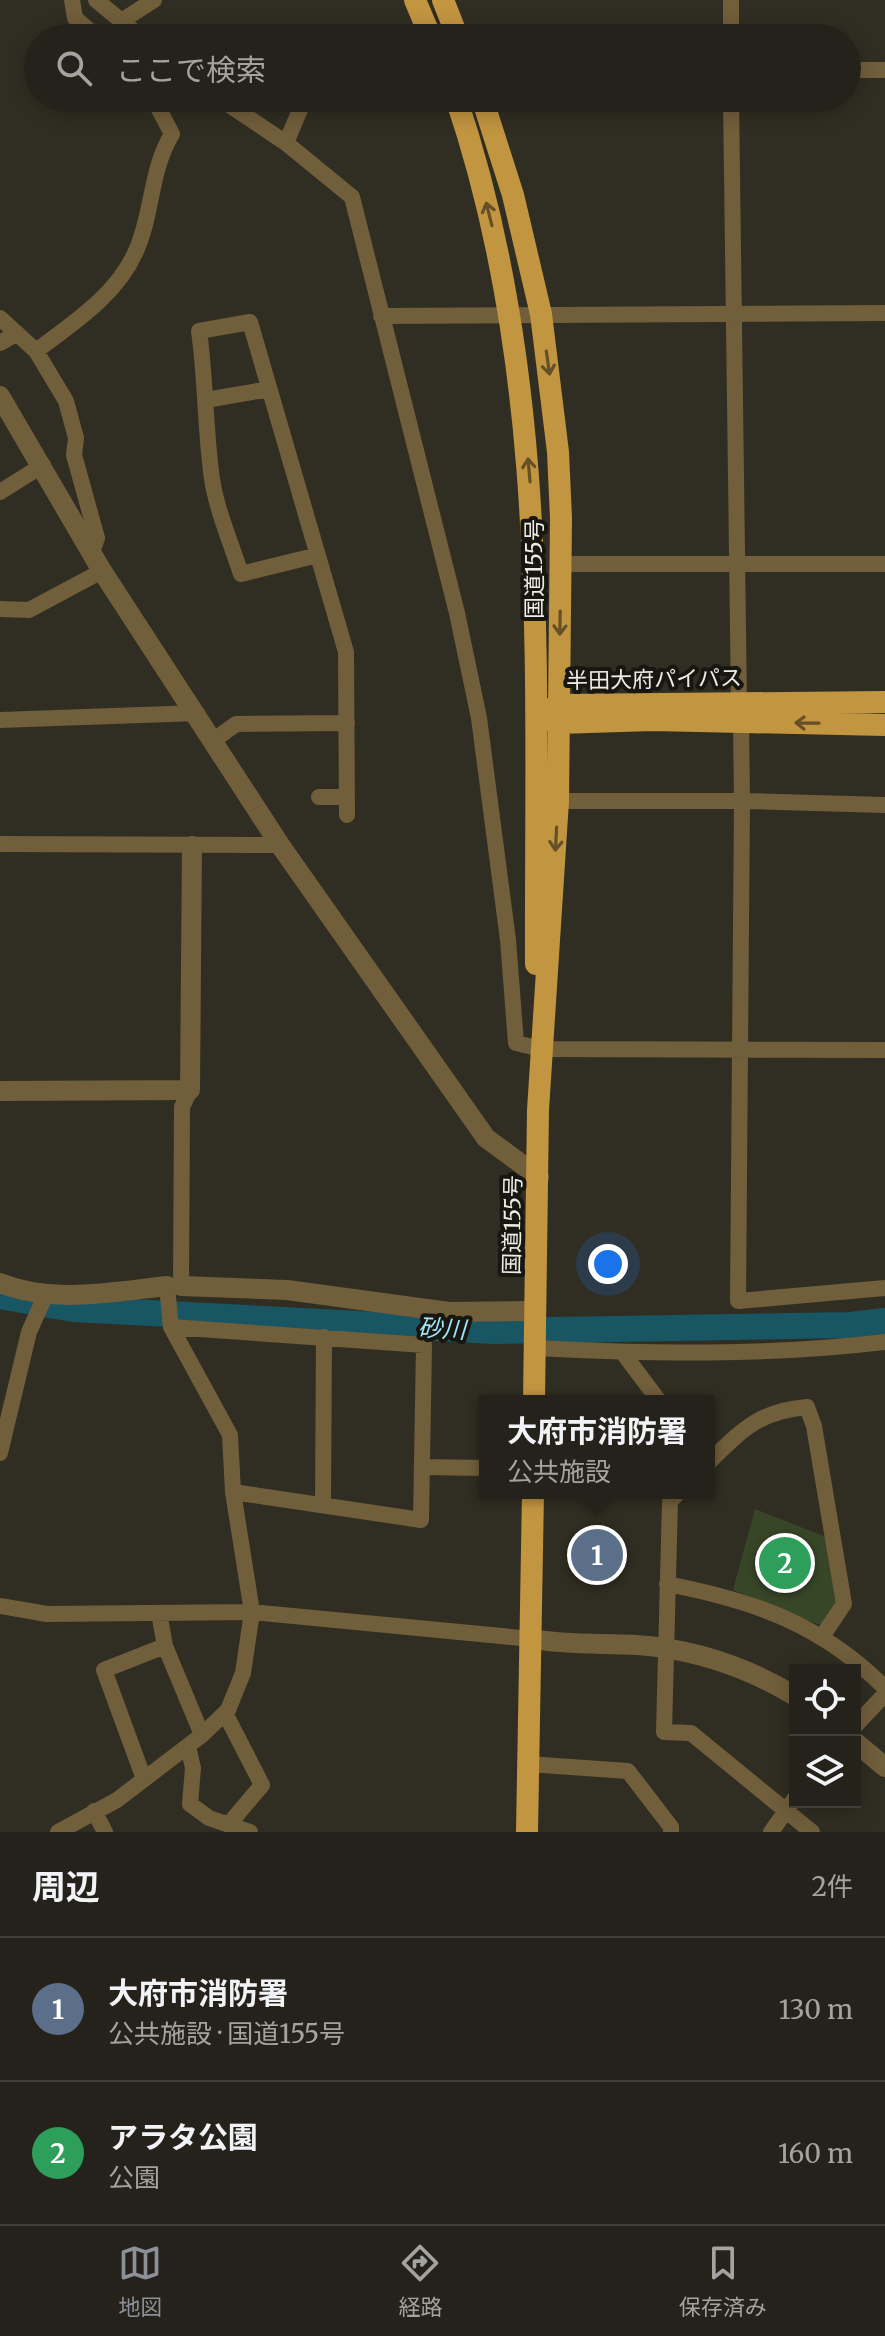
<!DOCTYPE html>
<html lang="ja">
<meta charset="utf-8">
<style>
:root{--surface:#24221a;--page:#2c2a23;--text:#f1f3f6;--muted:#a3a4a2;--line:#413f39;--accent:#8c9099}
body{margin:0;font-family:Merriweather,"Noto Sans JP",serif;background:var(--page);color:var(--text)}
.controls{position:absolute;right:24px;bottom:24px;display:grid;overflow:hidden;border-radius:0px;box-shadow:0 4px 20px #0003}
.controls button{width:72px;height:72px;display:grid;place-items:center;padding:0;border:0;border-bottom:2px solid var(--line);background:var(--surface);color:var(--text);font:40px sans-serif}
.you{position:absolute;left:608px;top:1264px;width:28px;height:28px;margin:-20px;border:6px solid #fff;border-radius:50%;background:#1a73e8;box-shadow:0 0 0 12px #1a73e833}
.badge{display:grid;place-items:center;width:52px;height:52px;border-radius:50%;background:var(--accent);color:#fff;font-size:26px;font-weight:700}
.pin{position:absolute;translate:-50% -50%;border:4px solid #fff;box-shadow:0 2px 8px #0006}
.popup{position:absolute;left:479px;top:1395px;width:236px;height:104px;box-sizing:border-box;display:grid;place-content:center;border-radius:0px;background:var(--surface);filter:drop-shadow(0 2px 6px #0005);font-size:26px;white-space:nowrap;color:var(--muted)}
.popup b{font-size:30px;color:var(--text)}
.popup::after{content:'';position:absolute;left:50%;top:100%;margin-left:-16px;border:16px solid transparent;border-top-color:var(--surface)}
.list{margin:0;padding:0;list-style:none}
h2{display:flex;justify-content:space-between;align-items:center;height:104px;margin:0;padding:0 32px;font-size:34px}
h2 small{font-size:26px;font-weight:400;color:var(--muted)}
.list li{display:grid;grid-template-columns:52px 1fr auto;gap:24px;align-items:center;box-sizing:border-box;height:144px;padding:0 32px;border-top:2px solid var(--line)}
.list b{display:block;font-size:30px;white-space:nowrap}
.list p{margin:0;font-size:26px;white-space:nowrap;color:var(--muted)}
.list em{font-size:26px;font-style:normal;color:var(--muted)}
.icon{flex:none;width:44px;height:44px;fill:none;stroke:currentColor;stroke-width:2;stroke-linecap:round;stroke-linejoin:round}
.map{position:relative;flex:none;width:885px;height:1832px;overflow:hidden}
.search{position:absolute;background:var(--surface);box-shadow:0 4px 20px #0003;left:24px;right:24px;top:24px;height:88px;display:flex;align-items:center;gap:20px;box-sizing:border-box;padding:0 28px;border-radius:44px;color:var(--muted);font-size:30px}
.sheet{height:392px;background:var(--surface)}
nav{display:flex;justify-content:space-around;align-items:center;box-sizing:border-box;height:112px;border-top:2px solid var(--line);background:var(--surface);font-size:22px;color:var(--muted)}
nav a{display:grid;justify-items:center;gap:4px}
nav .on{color:var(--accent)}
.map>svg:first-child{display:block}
.green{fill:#384628}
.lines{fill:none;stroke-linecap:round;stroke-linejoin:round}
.river{stroke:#185663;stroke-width:26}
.minor{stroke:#715e3b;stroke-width:16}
.tertiary{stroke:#715e3b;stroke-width:20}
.trunk{stroke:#c29540;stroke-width:22}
.oneway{stroke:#644f26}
.labels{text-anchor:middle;stroke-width:8;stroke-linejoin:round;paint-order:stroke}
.street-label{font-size:22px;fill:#eeede5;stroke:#171610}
.water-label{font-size:24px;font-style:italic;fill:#9ee6f9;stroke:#171610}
</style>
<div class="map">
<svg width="885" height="1832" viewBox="0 0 885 1832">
<rect width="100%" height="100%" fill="#302e22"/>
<path class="green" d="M 755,1509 L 826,1537 L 837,1602 L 822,1626 L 733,1590 Z"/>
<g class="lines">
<path class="river" d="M 0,1296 L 73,1309 L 494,1331 L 850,1325 L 885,1321"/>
<path class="minor" d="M 72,0 L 75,18 L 98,38
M 96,0 L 142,38
M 123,20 L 154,0
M 731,38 L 731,0
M 847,70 L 885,70
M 219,98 L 286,143 L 352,197 L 457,613 L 479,718 L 508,940 L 516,1043 L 541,1049 L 885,1050
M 731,98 L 739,704
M 286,143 L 305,98
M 381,316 L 885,313
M 0,318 L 36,351 L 66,401 L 76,438 L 74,455 L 97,538 L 92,552
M 0,343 L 17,333
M 36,351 C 73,323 117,295 136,251 C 153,213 150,170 172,134 L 153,98
M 206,400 L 269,389
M 0,492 L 43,465
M 318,555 L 241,574 C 231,543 217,511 212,479 C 205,429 206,381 199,331 L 250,322 L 346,652 L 347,815
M 562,564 L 885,564
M 0,609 L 29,610 L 102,571
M 0,720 L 197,713
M 741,722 L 742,801 L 885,805
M 214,740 L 236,724 L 347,723
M 319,797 L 347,797
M 558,801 L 742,801 L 738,1301 L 885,1288
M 0,844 L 280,845
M 171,1327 L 424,1345 L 421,1520 L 233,1492
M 535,1348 C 652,1354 768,1356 885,1342
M 623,1353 L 659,1401
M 0,1453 L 29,1332 L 46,1294
M 709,1462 C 742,1430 759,1411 807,1407 L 814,1426 L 844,1604 L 823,1635
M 423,1467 L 485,1468
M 678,1493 L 670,1501 L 664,1732 L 691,1733 L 812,1832
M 323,1505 L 324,1337
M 667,1584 C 755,1601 821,1624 885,1688
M 0,1606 L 47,1614 L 252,1612 L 532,1639
M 159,1613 L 165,1646 L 202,1735
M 225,1713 L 262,1785 L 230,1823
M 855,1726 L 885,1694
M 188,1746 L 193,1768 L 190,1804 L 209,1818 L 250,1832
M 528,1764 L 628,1771 L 671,1827 L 671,1832
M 144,1779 L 104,1670 L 165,1646
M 94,1811 L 105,1832
M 58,1832 L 117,1800 L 202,1735 L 228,1710 L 243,1673 L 252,1612 L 233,1492 L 230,1435 L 171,1327 L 167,1287 L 181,1286 L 182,1107 L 190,1090
M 771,1832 L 795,1798"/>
<path class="tertiary" d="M 0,396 L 102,571 L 280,845 L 486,1138 L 539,1177
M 0,1091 L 190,1090 L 192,846
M 0,1283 C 54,1304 112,1292 167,1286
M 181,1286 L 287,1290 L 449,1312 L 536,1311
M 532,1639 C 567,1645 602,1643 637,1645 C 693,1649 747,1667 795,1696
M 855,1742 L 885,1767"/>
<path class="trunk" d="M 415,0 L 431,38
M 443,0 L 458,38
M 456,98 C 551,378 535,673 536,964
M 482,98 L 513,195 L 541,314 L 558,452 L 561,518 L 558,801 L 538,1110 L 534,1401
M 548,710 L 559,705 L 885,702
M 545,719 L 558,723 L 653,720 L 885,725
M 527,1832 L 533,1493"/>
</g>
<defs><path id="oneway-shaft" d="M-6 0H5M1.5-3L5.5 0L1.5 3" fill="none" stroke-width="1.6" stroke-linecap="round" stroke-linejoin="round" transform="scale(2)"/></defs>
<g class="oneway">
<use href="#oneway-shaft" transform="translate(489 214) rotate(-104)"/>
<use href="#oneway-shaft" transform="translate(548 363) rotate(82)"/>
<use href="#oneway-shaft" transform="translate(529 470) rotate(-95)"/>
<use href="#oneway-shaft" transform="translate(560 623) rotate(91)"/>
<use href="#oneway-shaft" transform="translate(807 723) rotate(-179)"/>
<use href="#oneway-shaft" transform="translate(556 839) rotate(93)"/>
</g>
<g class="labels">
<g class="street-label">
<text transform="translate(534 569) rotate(-90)" y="8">国道155号</text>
<text transform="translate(654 679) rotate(-1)" y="8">半田大府パイパス</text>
<text transform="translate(512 1225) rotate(-89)" y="8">国道155号</text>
</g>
<g class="water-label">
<text transform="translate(442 1329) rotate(3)" y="8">砂川</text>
</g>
</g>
</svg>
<div class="controls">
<button><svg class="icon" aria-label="locate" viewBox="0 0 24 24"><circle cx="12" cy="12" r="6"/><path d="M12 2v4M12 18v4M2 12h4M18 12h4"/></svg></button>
<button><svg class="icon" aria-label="layers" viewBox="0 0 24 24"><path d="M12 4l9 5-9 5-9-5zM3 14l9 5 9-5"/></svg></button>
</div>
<div class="you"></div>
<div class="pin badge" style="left:597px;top:1555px;background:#5c6f8a">1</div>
<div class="popup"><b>大府市消防署</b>公共施設</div>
<div class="pin badge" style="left:785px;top:1563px;background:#2e9e5b">2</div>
<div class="search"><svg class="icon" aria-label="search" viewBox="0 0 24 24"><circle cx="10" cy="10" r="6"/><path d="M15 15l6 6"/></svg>ここで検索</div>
</div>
<section class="sheet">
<h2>周辺<small>2件</small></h2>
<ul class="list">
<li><span class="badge" style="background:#5c6f8a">1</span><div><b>大府市消防署</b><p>公共施設 · 国道155号</p></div><em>130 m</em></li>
<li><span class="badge" style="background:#2e9e5b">2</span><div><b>アラタ公園</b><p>公園</p></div><em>160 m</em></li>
</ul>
</section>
<nav>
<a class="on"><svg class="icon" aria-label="map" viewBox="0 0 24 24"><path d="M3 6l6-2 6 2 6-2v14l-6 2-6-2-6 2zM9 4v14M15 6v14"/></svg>地図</a>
<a><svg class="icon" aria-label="directions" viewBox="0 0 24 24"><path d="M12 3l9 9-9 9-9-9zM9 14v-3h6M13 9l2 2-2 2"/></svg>経路</a>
<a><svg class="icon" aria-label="saved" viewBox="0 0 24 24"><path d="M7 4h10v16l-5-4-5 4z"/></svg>保存済み</a>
</nav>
